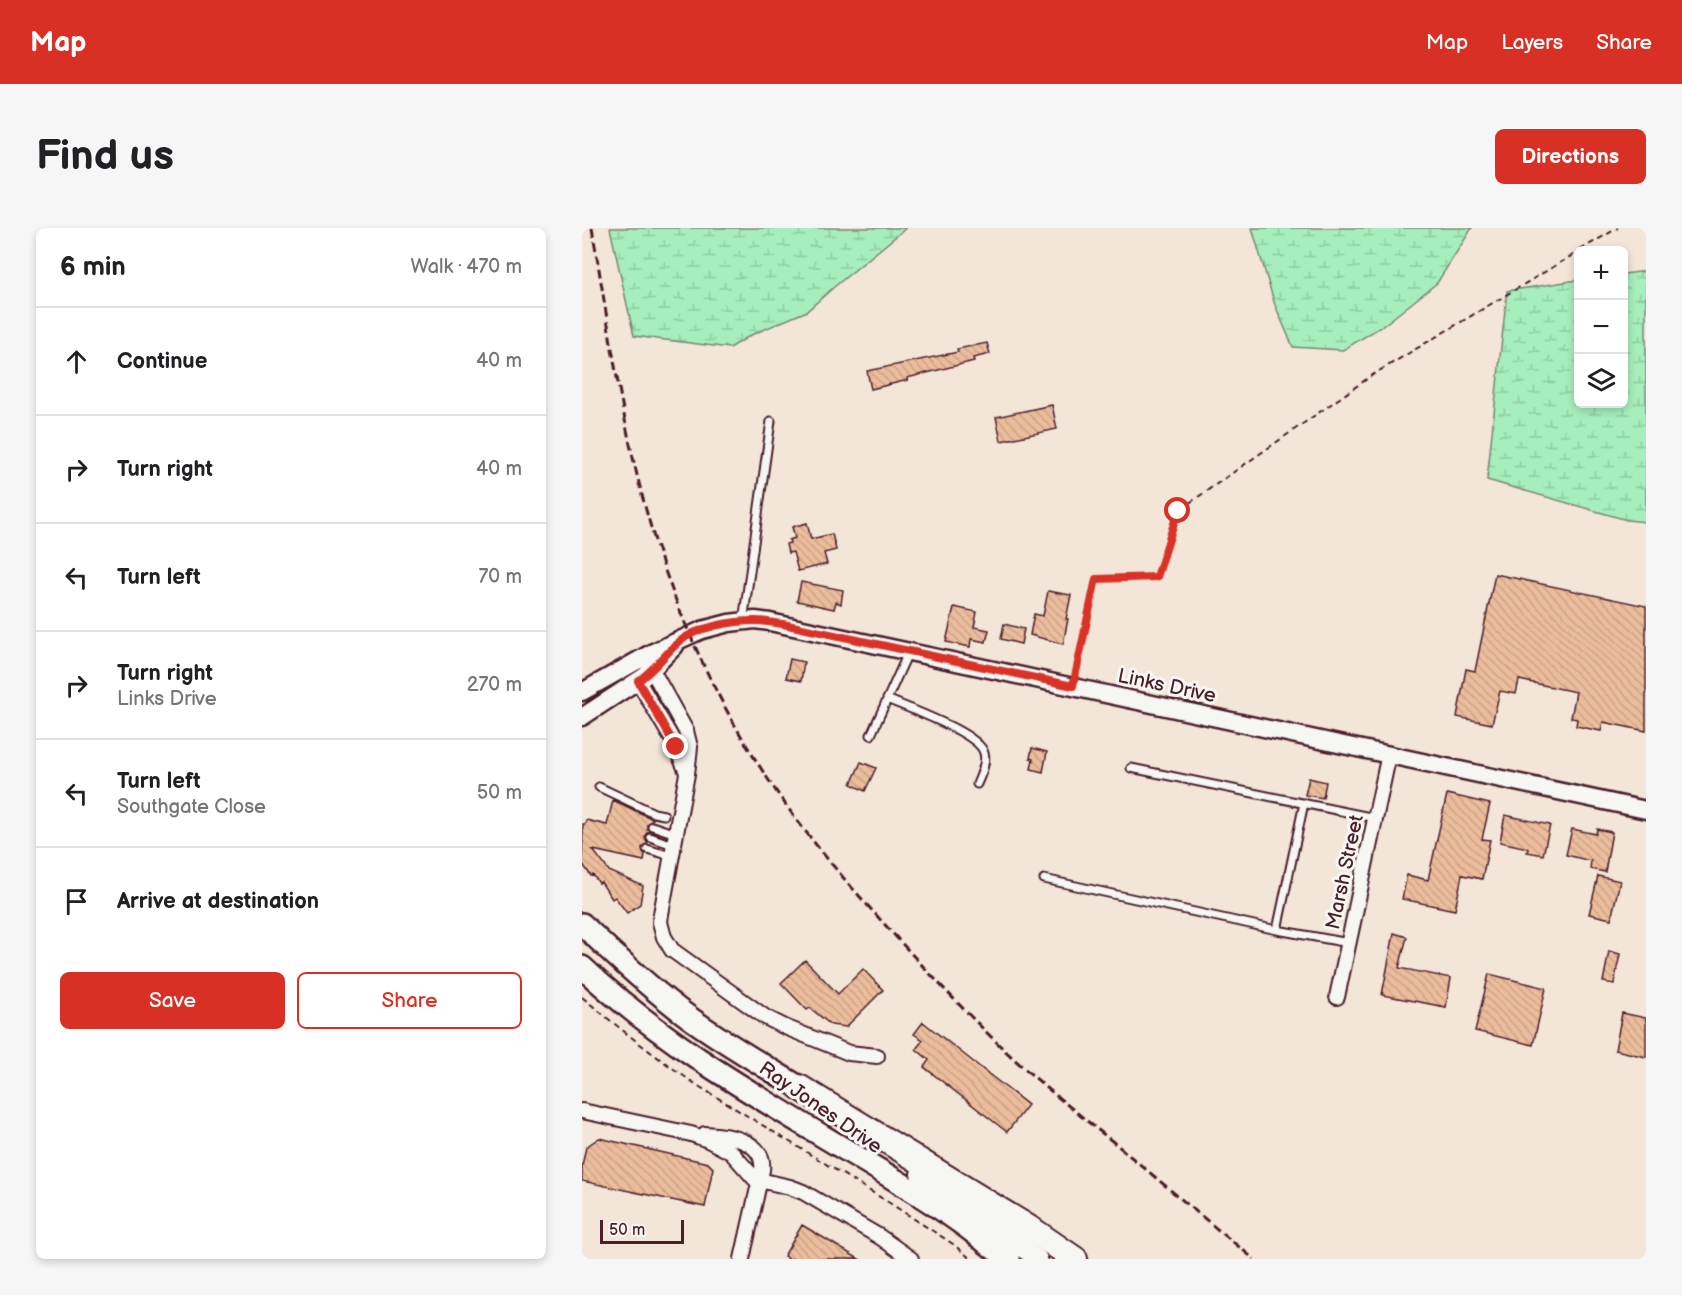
<!DOCTYPE html>
<meta charset="utf-8">
<style>
:root{--surface:#fff;--page:#f6f6f6;--text:#202124;--muted:#757577;--line:#e0e0e0;--accent:#d93025}
body{margin:0;font-family:"Balsamiq Sans",sans-serif;background:var(--page);color:var(--text)}
.controls{position:absolute;right:18px;top:18px;display:grid;overflow:hidden;border-radius:9px;box-shadow:0 3px 9px #0003}
.controls button{width:54px;height:54px;display:grid;place-items:center;padding:0;border:0;border-bottom:2px solid var(--line);background:var(--surface);color:var(--text);font:30px sans-serif}
.scale{position:absolute;left:18px;bottom:15px;width:84px;box-sizing:border-box;padding-left:6px;border:3px solid #4a1f2b;border-top:0;font-size:16px;line-height:21px;white-space:nowrap;color:#4a1f2b;-webkit-text-stroke:4px #f6f6f2;paint-order:stroke}
.stop{position:absolute;width:18px;height:18px;margin:-14px;border:4px solid #d93025;border-radius:50%;background:#fff}
.stop.end{background:#d93025;border-color:#fff;box-shadow:0 2px 6px #0008}
.list{margin:0;padding:0;list-style:none}
h2{display:flex;justify-content:space-between;align-items:center;height:78px;margin:0;padding:0 24px;font-size:26px}
h2 small{font-size:20px;font-weight:400;color:var(--muted)}
.list li{display:grid;grid-template-columns:39px 1fr auto;gap:18px;align-items:center;box-sizing:border-box;height:108px;padding:0 24px;border-top:2px solid var(--line)}
.list b{display:block;font-size:22px;white-space:nowrap}
.list p{margin:0;font-size:20px;white-space:nowrap;color:var(--muted)}
.list em{font-size:20px;font-style:normal;color:var(--muted)}
.actions{display:flex;gap:12px;padding:18px 24px}
.actions a{flex:1;padding:14px 0;border:2px solid var(--accent);border-radius:9px;text-align:center;font-size:21px;color:var(--accent)}
.actions .main{background:var(--accent);color:#fff}
.icon{flex:none;width:33px;height:33px;fill:none;stroke:currentColor;stroke-width:2;stroke-linecap:round;stroke-linejoin:round}
.map{position:relative;flex:none;width:1064px;height:1031px;overflow:hidden;border-radius:9px}
header{display:flex;align-items:center;gap:36px;box-sizing:border-box;height:84px;padding:0 30px;background:var(--accent);color:#fff}
header strong{font-size:28px}
nav{display:flex;gap:33px;margin-inline-start:auto;font-size:21px}
.intro{display:flex;align-items:center;justify-content:space-between;box-sizing:border-box;height:144px;padding:0 36px}
h1{margin:0;font-size:42px}
.button{padding:15px 27px;border-radius:9px;background:var(--accent);color:#fff;font-size:21px;font-weight:700}
main{display:flex;gap:36px;padding:0 36px}
aside{flex:1;background:var(--surface);border-radius:9px;box-shadow:0 3px 9px #0003}
.map>svg:first-child{display:block}
.wetland{fill:url(#wetland-marsh);stroke:#788674;stroke-width:1.5}
.building{fill:url(#building-back-hatch);stroke:#4a1f2b;stroke-width:1.5}
.lines{fill:none;stroke-linecap:round;stroke-linejoin:round}
.service-casing{stroke:#4a1f2b;stroke-width:11}
.minor-casing{stroke:#4a1f2b;stroke-width:18}
.tertiary-casing{stroke:#4a1f2b;stroke-width:21}
.secondary-casing{stroke:#4a1f2b;stroke-width:22}
.trunk-casing{stroke:#4a1f2b;stroke-width:26}
.motorway-casing{stroke:#4a1f2b;stroke-width:28}
.path{stroke:#4a1f2b;stroke-width:2;stroke-dasharray:6 4.5;stroke-linecap:butt}
.service{stroke:#f6f6f2;stroke-width:7}
.minor{stroke:#f6f6f2;stroke-width:14}
.tertiary{stroke:#f6f6f2;stroke-width:16}
.secondary{stroke:#f6f6f2;stroke-width:18}
.trunk{stroke:#f6f6f2;stroke-width:21}
.motorway{stroke:#f6f6f2;stroke-width:24}
.rail{stroke:#4a1f2b;stroke-width:3;stroke-dasharray:9 4.5;stroke-linecap:butt}
.route{stroke:#d93025;stroke-width:8}
.labels{text-anchor:middle;stroke-width:6;stroke-linejoin:round;paint-order:stroke}
.street-label{font-size:20px;fill:#4a1f2b;stroke:#f6f6f2}
</style>
<header>
<strong>Map</strong>
<nav><a>Map</a><a>Layers</a><a>Share</a></nav>
</header>
<div class="intro"><h1>Find us</h1><a class="button">Directions</a></div>
<main>
<aside>
<h2>6 min<small>Walk · 470 m</small></h2>
<ul class="list">
<li><svg class="icon" aria-label="ahead" viewBox="0 0 24 24"><path d="M12 20V5M6 11l6-6 6 6"/></svg><div><b>Continue</b></div><em>40 m</em></li>
<li><svg class="icon" aria-label="right" viewBox="0 0 24 24"><path d="M7 20v-9h11M14 6l5 5-5 5"/></svg><div><b>Turn right</b></div><em>40 m</em></li>
<li><svg class="icon" aria-label="left" viewBox="0 0 24 24"><path d="M17 20v-9H6M10 6l-5 5 5 5"/></svg><div><b>Turn left</b></div><em>70 m</em></li>
<li><svg class="icon" aria-label="right" viewBox="0 0 24 24"><path d="M7 20v-9h11M14 6l5 5-5 5"/></svg><div><b>Turn right</b><p>Links Drive</p></div><em>270 m</em></li>
<li><svg class="icon" aria-label="left" viewBox="0 0 24 24"><path d="M17 20v-9H6M10 6l-5 5 5 5"/></svg><div><b>Turn left</b><p>Southgate Close</p></div><em>50 m</em></li>
<li><svg class="icon" aria-label="arrive" viewBox="0 0 24 24"><path d="M6 21V4h12l-3 4 3 4H6"/></svg><div><b>Arrive at destination</b></div></li>
</ul>
<div class="actions"><a class="main">Save</a><a>Share</a></div>
</aside>
<div class="map">
<svg width="1064" height="1031" viewBox="0 0 1064 1031">
<defs>
<pattern id="wetland-marsh" width="20" height="14" patternUnits="userSpaceOnUse" patternTransform="scale(1.5)"><rect width="20" height="14" fill="#a6eebc"/><path d="M1 5h8M5 5V1M11 12h8M15 12V8" fill="none" stroke="#90cca2"/></pattern>
<pattern id="building-back-hatch" width="6" height="6" patternUnits="userSpaceOnUse" patternTransform="scale(1.5)"><rect width="6" height="6" fill="#ecbd9c"/><path d="M-1 5l2 2M0 0l6 6M5-1l2 2" fill="none" stroke="#cca287"/></pattern>
</defs>
<rect width="100%" height="100%" fill="#f3e5d8"/>
<filter id="ink" filterUnits="userSpaceOnUse"><feTurbulence type="fractalNoise" baseFrequency=".0167" numOctaves="2"/><feDisplacementMap in="SourceGraphic" scale="12" xChannelSelector="R" yChannelSelector="G"/><feConvolveMatrix kernelMatrix="1 2 1 2 8 2 1 2 1" color-interpolation-filters="sRGB"/></filter>
<g filter="url(#ink)">
<path class="wetland" d="M 28,0 L 324,0 L 252,59 L 225,83 L 169,107 L 148,120 L 52,108 Z
M 670,0 L 890,0 L 855,55 L 802,97 L 761,122 L 711,119 L 693,77 Z
M 1064,43 L 1064,294 L 1045,292 L 905,252 L 925,63 L 996,52 L 996,176 L 1042,176 L 1042,46 Z"/>
<path class="building" d="M 405,115 L 408,126 L 391,130 L 392,133 L 325,150 L 326,152 L 289,161 L 285,143 L 376,124 L 375,121 Z
M 470,177 L 475,201 L 419,213 L 414,189 Z
M 225,295 L 229,311 L 250,306 L 254,322 L 242,325 L 245,336 L 216,343 L 211,324 L 206,325 L 204,316 L 208,315 L 207,312 L 213,310 L 210,299 Z
M 913,346 L 1064,378 L 1064,503 L 1021,494 L 1019,503 L 994,498 L 995,491 L 989,490 L 994,464 L 937,452 L 934,466 L 918,463 L 910,496 L 875,489 L 884,441 L 893,443 Z
M 219,354 L 261,362 L 259,376 L 254,374 L 252,381 L 215,373 Z
M 466,363 L 489,367 L 484,391 L 486,391 L 481,416 L 448,407 L 452,386 L 461,388 Z
M 372,379 L 395,384 L 392,399 L 407,402 L 404,414 L 389,411 L 388,419 L 364,414 Z
M 422,396 L 442,401 L 439,416 L 419,411 Z
M 208,431 L 222,434 L 219,453 L 204,450 Z
M 450,520 L 465,524 L 461,544 L 449,541 L 451,531 L 448,530 Z
M 279,534 L 294,540 L 283,563 L 269,556 Z
M 727,550 L 744,554 L 741,570 L 723,567 Z
M 865,566 L 908,576 L 900,611 L 908,612 L 900,651 L 880,647 L 873,682 L 820,671 L 825,647 L 846,652 Z
M 31,572 L 71,591 L 65,597 L 65,601 L 68,603 L 65,604 L 63,608 L 66,616 L 62,617 L 60,620 L 61,624 L 63,626 L 62,633 L 11,622 L 27,643 L 61,658 L 58,676 L 45,685 L 33,669 L 30,671 L 19,654 L 17,655 L 11,647 L 9,648 L 0,635 L 1,596 L 3,596 L 4,592 L 25,597 Z
M 923,587 L 968,597 L 961,627 L 945,624 L 946,620 L 918,614 Z
M 990,601 L 1014,606 L 1015,601 L 1030,604 L 1023,644 L 1008,641 L 1009,633 L 984,627 Z
M 1016,648 L 1038,653 L 1029,691 L 1007,686 Z
M 812,705 L 825,709 L 817,740 L 869,750 L 864,779 L 800,767 Z
M 1027,723 L 1038,726 L 1032,756 L 1021,754 Z
M 223,732 L 256,766 L 281,741 L 301,762 L 264,799 L 249,797 L 228,780 L 225,782 L 199,755 Z
M 907,746 L 964,760 L 951,817 L 893,803 Z
M 1040,785 L 1064,790 L 1064,829 L 1033,822 Z
M 341,794 L 446,877 L 425,904 L 342,839 L 347,832 L 334,821 L 341,812 L 332,806 Z
M 17,910 L 126,935 L 131,940 L 123,979 L 0,953 L 0,938 L 4,919 Z
M 220,997 L 277,1031 L 207,1031 L 202,1028 Z"/>
<g class="lines">
<g class="service-casing">
<path id="service" d="M 161,394 L 189,193
M 305,471 C 325,480 397,505 402,525 C 405,534 399,547 395,556
M 289,507 L 326,425
M 549,540 L 793,590
M 17,559 L 72,585 L 82,587
M 70,598 L 94,606
M 68,609 L 91,617
M 65,621 L 89,628
M 462,651 L 695,702 L 767,715
M 695,702 L 722,575"/>
</g>
<g class="minor-casing">
<path id="minor" d="M 70,442 L 104,503 L 108,519 L 105,546 L 79,686 L 78,694 L 82,709 L 90,722 L 183,789 L 203,799 L 267,825 L 295,828
M 56,453 L 90,511 L 105,544
M 755,769 L 807,526
M 0,883 L 109,906 L 126,912 L 149,924 L 173,951 L 208,959 L 221,964 L 298,1009 L 329,1031
M 123,906 C 145,907 184,912 180,942 L 160,1031"/>
</g>
<g class="tertiary-casing">
<path id="tertiary" d="M 0,464 L 71,424 L 120,402 L 147,395 L 173,392 L 188,394 L 1064,582
M 0,489 L 63,448 L 93,418"/>
</g>
<g class="secondary-casing">
<path id="secondary" d="M 338,946 L 456,1031"/>
</g>
<g class="trunk-casing">
<path id="trunk" d="M 0,696 C 34,729 70,762 108,790 C 143,815 180,837 217,859
M 0,739 C 93,827 207,886 315,953 C 338,967 361,982 383,998 C 398,1009 411,1021 427,1031"/>
</g>
<g class="motorway-casing">
<path id="motorway" d="M 217,859 L 452,1003 L 493,1031"/>
</g>
<path class="path" d="M 998,22 L 1036,0
M 494,446 L 514,351 L 575,349 L 596,283 L 792,146 L 996,24
M 0,769 C 38,801 76,831 118,859 L 306,974 L 371,1016 L 389,1031"/>
<use href="#service" class="service"/>
<use href="#minor" class="minor"/>
<use href="#tertiary" class="tertiary"/>
<use href="#secondary" class="secondary"/>
<use href="#trunk" class="trunk"/>
<use href="#motorway" class="motorway"/>
<path class="rail" d="M 10,0 C 29,109 43,225 79,331 C 109,420 151,504 206,580 C 242,630 284,676 325,721 C 360,759 395,796 432,831 C 465,861 500,889 535,917 C 580,955 626,994 672,1031"/>
</g>
</g>
<g class="lines" filter="url(#ink)">
<path class="route" d="M 94,519 L 56,453 C 72,442 82,427 97,414 C 114,399 150,393 173,393 C 182,393 192,395 201,396 L 491,458 L 514,351 L 575,349 L 596,283"/>
</g>
<g class="labels">
<g class="street-label">
<text transform="translate(585 457) rotate(12)" y="7">Links Drive</text>
<text transform="translate(762 644) rotate(-78)" y="7">Marsh Street</text>
<text transform="translate(239 879) rotate(35)" y="7">Ray Jones Drive</text>
</g>
</g>
</svg>
<div class="controls">
<button>+</button>
<button>−</button>
<button><svg class="icon" aria-label="layers" viewBox="0 0 24 24"><path d="M12 4l9 5-9 5-9-5zM3 14l9 5 9-5"/></svg></button>
</div>
<div class="scale">50 m</div>
<div class="stop" style="left:596px;top:283px"></div>
<div class="stop end" style="left:94px;top:519px"></div>
</div>
</main>
